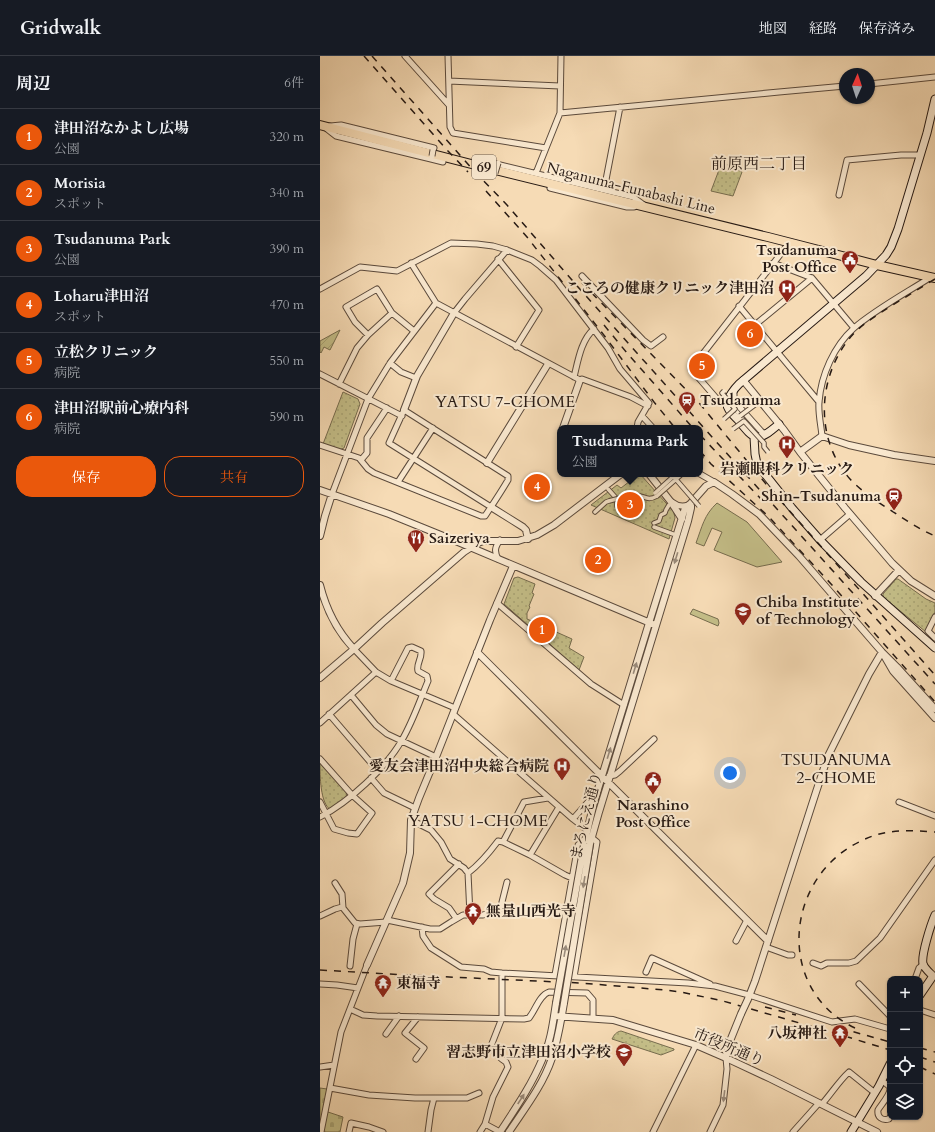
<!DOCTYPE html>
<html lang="ja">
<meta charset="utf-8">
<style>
:root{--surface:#171b24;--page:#242831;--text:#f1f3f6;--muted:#9ea1a6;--line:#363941;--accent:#ea580c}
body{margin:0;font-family:Cardo,"Noto Serif JP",serif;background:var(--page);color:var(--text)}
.controls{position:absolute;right:12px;bottom:12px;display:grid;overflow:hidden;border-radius:8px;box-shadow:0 1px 3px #0004}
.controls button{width:36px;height:36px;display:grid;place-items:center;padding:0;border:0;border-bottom:1px solid var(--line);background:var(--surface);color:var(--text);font:20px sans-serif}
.compass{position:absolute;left:519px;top:12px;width:36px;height:36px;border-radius:50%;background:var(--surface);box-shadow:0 1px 3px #0004;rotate:3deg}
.you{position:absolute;left:410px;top:717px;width:14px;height:14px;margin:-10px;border:3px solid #fff;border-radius:50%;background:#1a73e8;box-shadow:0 0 0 6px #1a73e833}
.badge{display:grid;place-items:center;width:26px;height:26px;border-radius:50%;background:var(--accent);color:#fff;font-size:13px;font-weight:700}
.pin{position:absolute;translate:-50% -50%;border:2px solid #fff;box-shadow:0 1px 4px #0006}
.popup{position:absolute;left:237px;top:369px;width:146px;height:52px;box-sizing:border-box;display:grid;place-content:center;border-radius:8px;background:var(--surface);filter:drop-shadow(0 1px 3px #0005);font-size:13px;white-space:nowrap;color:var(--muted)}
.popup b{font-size:15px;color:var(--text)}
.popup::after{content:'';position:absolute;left:50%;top:100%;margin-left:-8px;border:8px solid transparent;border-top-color:var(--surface)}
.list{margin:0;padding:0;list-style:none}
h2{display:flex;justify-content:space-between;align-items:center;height:52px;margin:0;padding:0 16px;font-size:17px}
h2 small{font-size:13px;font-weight:400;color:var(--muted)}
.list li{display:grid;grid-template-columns:26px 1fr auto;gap:12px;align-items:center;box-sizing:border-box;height:56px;padding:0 16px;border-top:1px solid var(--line)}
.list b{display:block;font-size:15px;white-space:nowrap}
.list p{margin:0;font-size:13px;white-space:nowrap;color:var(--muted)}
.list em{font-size:13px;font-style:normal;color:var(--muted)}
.actions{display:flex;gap:8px;padding:12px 16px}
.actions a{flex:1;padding:9px 0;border:1px solid var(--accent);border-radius:16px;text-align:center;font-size:14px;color:var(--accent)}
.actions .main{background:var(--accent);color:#fff}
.icon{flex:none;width:22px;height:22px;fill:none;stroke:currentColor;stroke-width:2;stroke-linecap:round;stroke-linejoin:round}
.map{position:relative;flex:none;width:615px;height:1076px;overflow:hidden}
header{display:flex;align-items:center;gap:24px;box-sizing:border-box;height:56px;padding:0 20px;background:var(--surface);border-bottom:1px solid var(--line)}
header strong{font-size:19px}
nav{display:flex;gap:22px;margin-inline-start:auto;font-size:14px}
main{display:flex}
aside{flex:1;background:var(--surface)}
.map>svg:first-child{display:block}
.grass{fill:#c4be88;stroke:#766c4e}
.cemetery{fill:url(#cemetery-stones);stroke:#766c4e}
.park{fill:url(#park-dots);stroke:#766c4e}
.garden{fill:url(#garden-furrows);stroke:#766c4e}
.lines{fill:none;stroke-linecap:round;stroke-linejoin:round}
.pedestrian-casing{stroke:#5b4a3c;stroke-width:5.5}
.minor-casing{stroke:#5b4a3c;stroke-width:7}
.tertiary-casing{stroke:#5b4a3c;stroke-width:8}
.secondary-casing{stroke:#271a14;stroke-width:9}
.primary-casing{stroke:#271a14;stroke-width:10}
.pedestrian{stroke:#f9e8cf;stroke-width:3.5}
.minor{stroke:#f9e8cf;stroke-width:5}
.tertiary{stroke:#f9e8cf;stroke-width:6}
.secondary{stroke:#f9e8cf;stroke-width:7}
.primary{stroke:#f6dbb5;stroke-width:8}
.rail{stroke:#271a14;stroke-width:1.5;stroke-dasharray:7 7;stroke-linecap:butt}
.pedestrian-bridge-casing{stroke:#5b4a3c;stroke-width:5.5;stroke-linecap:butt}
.minor-bridge-casing{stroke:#5b4a3c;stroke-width:7;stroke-linecap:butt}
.tertiary-bridge-casing{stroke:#5b4a3c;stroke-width:8;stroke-linecap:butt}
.pedestrian-bridge{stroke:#f9e8cf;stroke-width:3.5}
.minor-bridge{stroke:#f9e8cf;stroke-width:5}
.tertiary-bridge{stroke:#f9e8cf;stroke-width:6}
.oneway{fill:#9a8b7b}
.labels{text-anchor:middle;stroke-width:4;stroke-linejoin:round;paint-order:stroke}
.shield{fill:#f9e8cf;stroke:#66584c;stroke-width:1}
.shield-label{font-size:14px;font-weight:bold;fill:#271a14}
.street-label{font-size:15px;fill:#271a14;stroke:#f9e8cf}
.poi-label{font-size:15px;font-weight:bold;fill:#271a14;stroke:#f9e8cf;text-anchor:end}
.neighbourhood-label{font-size:16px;fill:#271a14;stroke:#f9e8cf}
</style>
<header>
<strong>Gridwalk</strong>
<nav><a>地図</a><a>経路</a><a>保存済み</a></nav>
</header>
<main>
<aside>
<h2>周辺<small>6件</small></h2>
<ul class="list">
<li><span class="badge">1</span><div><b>津田沼なかよし広場</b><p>公園</p></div><em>320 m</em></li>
<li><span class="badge">2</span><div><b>Morisia</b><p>スポット</p></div><em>340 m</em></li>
<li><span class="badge">3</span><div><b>Tsudanuma Park</b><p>公園</p></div><em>390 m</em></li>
<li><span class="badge">4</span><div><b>Loharu津田沼</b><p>スポット</p></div><em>470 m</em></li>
<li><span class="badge">5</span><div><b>立松クリニック</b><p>病院</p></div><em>550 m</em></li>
<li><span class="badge">6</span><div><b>津田沼駅前心療内科</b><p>病院</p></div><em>590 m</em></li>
</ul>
<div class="actions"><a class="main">保存</a><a>共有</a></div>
</aside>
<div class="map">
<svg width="615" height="1076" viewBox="0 0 615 1076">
<defs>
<pattern id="cemetery-stones" width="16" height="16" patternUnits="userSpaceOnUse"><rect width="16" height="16" fill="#c4be88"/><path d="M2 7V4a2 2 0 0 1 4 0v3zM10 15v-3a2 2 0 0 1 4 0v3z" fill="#a8a374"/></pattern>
<pattern id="park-dots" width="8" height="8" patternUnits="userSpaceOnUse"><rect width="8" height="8" fill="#c4be88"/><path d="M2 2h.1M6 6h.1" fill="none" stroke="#a8a374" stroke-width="1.8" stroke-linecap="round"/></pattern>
<pattern id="garden-furrows" width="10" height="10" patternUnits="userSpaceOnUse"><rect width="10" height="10" fill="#c4be88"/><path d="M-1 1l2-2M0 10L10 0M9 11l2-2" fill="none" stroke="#a8a374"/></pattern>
</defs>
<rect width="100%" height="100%" fill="#f6dbb5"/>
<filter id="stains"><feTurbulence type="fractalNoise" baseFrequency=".005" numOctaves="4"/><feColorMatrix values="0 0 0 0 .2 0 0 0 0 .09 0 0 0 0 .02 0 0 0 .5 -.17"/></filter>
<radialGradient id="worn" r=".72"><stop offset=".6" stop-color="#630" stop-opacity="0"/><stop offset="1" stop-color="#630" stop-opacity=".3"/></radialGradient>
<path class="grass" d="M 397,447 L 427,466 L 462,506 L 437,511 L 394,494 L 402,476 L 392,472 L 384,490 L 376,487 C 382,471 384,459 397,447 Z
M 373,553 L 398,563 L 399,567 L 398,570 L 370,558 Z"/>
<path class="cemetery" d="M 0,1032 L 7,1033 L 4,1051 L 8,1056 L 23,1061 L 20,1076 L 0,1076 Z"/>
<path class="park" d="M 402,106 L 422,116 L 413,140 L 391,135 Z
M 23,336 L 38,343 L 40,348 L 24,392 L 19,394 L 3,388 Z
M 312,418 L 320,418 L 354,456 L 355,462 L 349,483 L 271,449 L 297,429 L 301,432 L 314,422 Z
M 198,521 L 215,528 L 212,537 L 214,538 L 209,550 L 210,551 L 207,557 L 207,563 L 252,583 L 249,592 L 264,601 L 259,614 L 184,548 L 194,522 Z
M 576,523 L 578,523 L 606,543 L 615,547 L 615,556 L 606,576 L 563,541 L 563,538 Z
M 0,706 L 27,737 L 26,741 L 11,754 C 0,748 0,720 0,706 Z
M 301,975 L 354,993 L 354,994 L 341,999 L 292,983 C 294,979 296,976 301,975 Z"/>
<path class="garden" d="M 20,274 L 10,294 L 4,291 L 1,297 L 0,296 L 0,285 Z"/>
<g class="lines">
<g class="pedestrian-casing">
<path id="pedestrian" d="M 415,353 L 424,365
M 380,402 L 381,401
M 288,433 L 297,443 L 297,450
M 304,441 C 307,440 311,439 314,439 C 324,439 327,446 337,440
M 275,456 L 286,446 L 289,445
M 334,467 L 339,465 L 341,459 L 345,457 L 346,454 L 349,449
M 334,471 L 353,478"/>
</g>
<g class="minor-casing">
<path id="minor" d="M 85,0 L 129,49
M 128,0 L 130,71 L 133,77 L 226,92
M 129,25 L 240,30
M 549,28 L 615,21
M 240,57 L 459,36 L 525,30
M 10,70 L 21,69 L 114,92 L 113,94
M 7,73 L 16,80 L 111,103 L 123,106
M 164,105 L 313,141 L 324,149
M 216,117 L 240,57 L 241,0
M 230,132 L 307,151 L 314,151
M 284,134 L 300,51
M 519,139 L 527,104 L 581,99 L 600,99
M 178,203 L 219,254 L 196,291
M 91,207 L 116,247 L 260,324 L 262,323 L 311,341 L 328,350
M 453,207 L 492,222 L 534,272
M 262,220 L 323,284 L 331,290 L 343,281
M 0,233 L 40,211 L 77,215 L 131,187 L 157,188 L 173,190 L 187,194 L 212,204 L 220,210 L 236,224 L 288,292 L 300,313 L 329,347 L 318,366 L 317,372
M 419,250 L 499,346
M 134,257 L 145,243 L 187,194
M 435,269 L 492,222
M 48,279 L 35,266 L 26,251 L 57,233 L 72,257 L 94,275
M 70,307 L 81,316 L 96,322
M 0,318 L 82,360
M 254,321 C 258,305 261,284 274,273
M 19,328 L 37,292 L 48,279 L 72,257
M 414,334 L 414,341 L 415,346 L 441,375 L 443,377 L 449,377
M 406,348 L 397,343 L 371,313 L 470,186
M 322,360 L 333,372
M 502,380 C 501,369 498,357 499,346 C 501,319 514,290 534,272 C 556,253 586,237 611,221
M 0,389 L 39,402 L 48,413 L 54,417 L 161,460 L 165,460 C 173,448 181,436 188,424 L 188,420 L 84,354 L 69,387 L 171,451
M 41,404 L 47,397 L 47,382 L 67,352
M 380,418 L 394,426
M 78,426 L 113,372
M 12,438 L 48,343 L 70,307 L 116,247
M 352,446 C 357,450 362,451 368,449
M 500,484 L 530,458
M 178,503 C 174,495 175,491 180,484
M 177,547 L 271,628 L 304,649
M 615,561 L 608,575 L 615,582
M 34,593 L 56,616 L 71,625 L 135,652
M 31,639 L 56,669 L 67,678 L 116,701
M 9,658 L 58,715
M 133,658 L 253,763
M 0,667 L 56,616
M 0,703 L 32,739 L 52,757 L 37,778 L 28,777 L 14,773 L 0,746
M 289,720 L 295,719 L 300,715 L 334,683
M 51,722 L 64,737 L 95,752
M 579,746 L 615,760
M 0,761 C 29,746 66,712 82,684 C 93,665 100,644 108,625 L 107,620 L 98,615 C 96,608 102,603 101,595 L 92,591 L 88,592 L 71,625
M 91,764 L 111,774 L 121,786 L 130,803 L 144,812 L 148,817 L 150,859
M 267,774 L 253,763 L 268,746 L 274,746
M 183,786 L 204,746 L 228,742
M 210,799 L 239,751
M 148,817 C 160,808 169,797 178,785 L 183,786 L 210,799 L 245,819 L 252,822
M 15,827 L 22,838 L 23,852 L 35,867 L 40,868 L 66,866
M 233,854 L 246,857
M 0,860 L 15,853 L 22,851 L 23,852
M 136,862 L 129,852 L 114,843 L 109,838 L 139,808
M 67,864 L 110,873 L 120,873 L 131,866 L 143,859 L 163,859 L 180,854 L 187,826
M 102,871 L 103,880 L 111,892 L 141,911 L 164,913 L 171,916 L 182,917 L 368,927 L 395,930 L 429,939 L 512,966 L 535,963 L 570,973
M 416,885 L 427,864
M 446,891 L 468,899 L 472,899
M 493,907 L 501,910 L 507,907 L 529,907 L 536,905 L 560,882 L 615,804
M 30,910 L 33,883 L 37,868
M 326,916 L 332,902 L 390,928
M 235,919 L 258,789 L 264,784
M 254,921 L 277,786 L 272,782
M 595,923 L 599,912 L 604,908
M 0,928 L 17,929 L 38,932
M 539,928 L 570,960
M 30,953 L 43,959 L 57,960 L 204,963 L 209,962 L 211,959 C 216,952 220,939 229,936 L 267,937 L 273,944 L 273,962
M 600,954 L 615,959
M 66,978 L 79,960
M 96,1003 L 104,992 L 85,977 L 98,961
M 0,1011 L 14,1009
M 562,1025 C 565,1027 569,1029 570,1032 C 571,1038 561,1049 558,1054 C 557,1061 562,1065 569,1063 L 570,1061
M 10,1032 L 49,1039 L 95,1042 L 147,1042 L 159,1037
M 502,1048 C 511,1038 519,1025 529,1016 L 555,1037
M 165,1068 L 180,1076
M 1,1076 L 21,976 L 47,909
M 29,1076 L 31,1067 L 49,1071 L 63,1076
M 108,1076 L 111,1054 L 114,1042
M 160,1076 L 165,1068 L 173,1041 L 188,1011 L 186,1006 C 181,1003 173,996 171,990 L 182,962 L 182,917
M 333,1076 L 376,989
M 390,1076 L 403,1049 L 407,1013 L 406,1002
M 473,1076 L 499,1047"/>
</g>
<g class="tertiary-casing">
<path id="tertiary" d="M 423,324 L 464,374 L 480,396 L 525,452 L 572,507 L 591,525 L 615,540
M 84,354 L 97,320 L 134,257
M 243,372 L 260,324
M 480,396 L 502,380 L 529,389 L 574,399 L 615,405
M 167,407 L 228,308
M 329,418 L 351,446 L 362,463
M 0,434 L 69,458 L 138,486 L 335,569
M 171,451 L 203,471 L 206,474 L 208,483
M 0,480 L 5,460 L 12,438
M 0,529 C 6,553 17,575 34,593
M 555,540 L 579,514
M 157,596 L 448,885
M 0,622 L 34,593 L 62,567 L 144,496 L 158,487 L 163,485 L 198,485 L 217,479 L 234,469 L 301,418
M 270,788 L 279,756 L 368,465 L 371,452 L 371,447
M 264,789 L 274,746 L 329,567 L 365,452 L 371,447 L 386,430 L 394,426 L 412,438 L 439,458 L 479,500 L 562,596 L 577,611 L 615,653
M 47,909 L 83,827 L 90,797 L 91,764 L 99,742 L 116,701 L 170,564 L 193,510
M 428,943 L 435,925 L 496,736 L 508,700 L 549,618 L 562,596 L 573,615 L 615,662
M 234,960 L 293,964 L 376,989 L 406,1002 L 451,1023 L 557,1076
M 406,1002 L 408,990 L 421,958
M 180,1076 C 195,1053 211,1030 222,1004 C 231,986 233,966 236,947
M 189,1076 C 205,1052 223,1029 232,1002 C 238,984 241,965 244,947"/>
</g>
<g class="secondary-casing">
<path id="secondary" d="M 459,368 C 437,387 435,385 418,364 C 414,360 407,354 407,349 C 406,343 415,332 419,328 L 546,220 L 566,199 L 571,191 L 578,173 L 607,77 L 615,43
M 434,381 L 435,398 L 437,408 L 472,452 L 500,484 L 541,526 L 615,592
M 600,939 L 613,920 C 609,916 605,913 603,908 C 601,899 611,868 615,859
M 531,1076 L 559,1030 L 570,1008"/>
</g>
<g class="primary-casing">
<path id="primary" d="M 0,69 L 163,111 L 448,181 L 557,209 L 615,222"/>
</g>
<use href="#pedestrian" class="pedestrian"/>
<use href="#minor" class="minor"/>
<use href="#tertiary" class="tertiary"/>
<use href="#secondary" class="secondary"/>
<use href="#primary" class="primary"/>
<path class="rail" d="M 44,0 L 128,95 L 148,116
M 52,0 L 155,116 L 187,149 L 258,231 L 401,391 L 615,628
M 166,135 L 207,181 L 283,278 L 334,346 L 355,372
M 615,223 C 600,232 586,241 571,250 C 556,260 540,269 529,283 C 497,323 495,384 530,423 C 544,438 564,450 581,461 C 592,468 603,475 615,480
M 262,227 L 380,348 L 451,434 L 615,619
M 284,269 L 307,297 L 373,372
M 380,379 L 441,443
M 380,395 L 391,408 L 449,461 L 512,529 L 615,646
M 0,914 L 86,919 L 260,927 L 345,934 L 361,936 L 403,945 L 518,978 L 570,994
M 445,951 L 476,959
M 520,972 L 570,986
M 535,972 C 455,934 464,821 541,785 C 564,773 589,774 615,776
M 600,992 L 615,996
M 600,1001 L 615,1006
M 600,1011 L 615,1018"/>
<g class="pedestrian-bridge-casing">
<path id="pedestrian-bridge" d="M 420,360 L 444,342
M 404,363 L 415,353 L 402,337 L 404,335
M 413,373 L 424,365 L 444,387 L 444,391 L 448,396
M 353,420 L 379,450
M 335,437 L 356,418
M 337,440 L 362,418
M 289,445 L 304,441"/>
</g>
<g class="minor-bridge-casing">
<path id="minor-bridge" d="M 112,100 L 113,94
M 175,117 L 178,107"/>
</g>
<g class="tertiary-bridge-casing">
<path id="tertiary-bridge" d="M 236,947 L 264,789
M 244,947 L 270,788
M 421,958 L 428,943"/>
</g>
<use href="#pedestrian-bridge" class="pedestrian-bridge"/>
<use href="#minor-bridge" class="minor-bridge"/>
<use href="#tertiary-bridge" class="tertiary-bridge"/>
</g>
<defs><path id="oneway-solid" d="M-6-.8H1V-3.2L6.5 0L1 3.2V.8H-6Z"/></defs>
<g class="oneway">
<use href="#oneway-solid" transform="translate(356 502) rotate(107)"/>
<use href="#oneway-solid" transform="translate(315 612) rotate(-73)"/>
<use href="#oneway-solid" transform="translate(289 697) rotate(-73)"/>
<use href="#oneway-solid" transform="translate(264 826) rotate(99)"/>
<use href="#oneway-solid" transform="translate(245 895) rotate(-80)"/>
<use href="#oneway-solid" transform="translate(404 1040) rotate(97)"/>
<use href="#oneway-solid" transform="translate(201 1043) rotate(-57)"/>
</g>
<defs>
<g id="civic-pin" transform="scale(0.9)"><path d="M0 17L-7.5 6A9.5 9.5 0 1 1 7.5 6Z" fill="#8f2418" stroke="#f9e8cf"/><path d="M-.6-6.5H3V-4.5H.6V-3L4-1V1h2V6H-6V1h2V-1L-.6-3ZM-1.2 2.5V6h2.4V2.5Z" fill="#fff"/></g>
<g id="hospital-pin" transform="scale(0.9)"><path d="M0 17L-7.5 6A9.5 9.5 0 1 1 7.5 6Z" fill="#8f2418" stroke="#f9e8cf"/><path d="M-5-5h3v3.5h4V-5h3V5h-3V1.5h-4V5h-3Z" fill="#fff"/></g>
<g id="station-pin" transform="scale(0.9)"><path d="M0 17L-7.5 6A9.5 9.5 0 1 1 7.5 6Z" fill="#8f2418" stroke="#f9e8cf"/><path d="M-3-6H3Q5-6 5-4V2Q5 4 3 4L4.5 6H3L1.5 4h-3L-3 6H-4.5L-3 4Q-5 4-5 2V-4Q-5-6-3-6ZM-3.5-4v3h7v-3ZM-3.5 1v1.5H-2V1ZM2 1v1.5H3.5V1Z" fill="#fff"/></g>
<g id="restaurant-pin" transform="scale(0.9)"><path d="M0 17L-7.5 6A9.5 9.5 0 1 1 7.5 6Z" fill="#8f2418" stroke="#f9e8cf"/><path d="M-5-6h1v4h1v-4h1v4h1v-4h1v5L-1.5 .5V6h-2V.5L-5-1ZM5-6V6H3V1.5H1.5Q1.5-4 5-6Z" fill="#fff"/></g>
<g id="university-pin" transform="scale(0.9)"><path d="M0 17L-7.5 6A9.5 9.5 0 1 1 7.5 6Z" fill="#8f2418" stroke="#f9e8cf"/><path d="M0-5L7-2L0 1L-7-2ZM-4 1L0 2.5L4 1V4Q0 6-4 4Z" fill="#fff"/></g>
<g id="temple-pin" transform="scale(0.9)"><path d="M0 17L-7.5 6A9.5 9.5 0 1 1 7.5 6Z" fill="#8f2418" stroke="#f9e8cf"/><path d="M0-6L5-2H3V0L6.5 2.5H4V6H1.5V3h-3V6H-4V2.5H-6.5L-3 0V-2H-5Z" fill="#fff"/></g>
<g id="school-pin" transform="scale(0.9)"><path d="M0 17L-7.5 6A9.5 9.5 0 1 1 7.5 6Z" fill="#8f2418" stroke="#f9e8cf"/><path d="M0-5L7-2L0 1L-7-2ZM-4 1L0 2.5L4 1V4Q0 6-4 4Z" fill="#fff"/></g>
</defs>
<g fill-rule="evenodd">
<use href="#civic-pin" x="530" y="203"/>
<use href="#hospital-pin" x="467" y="232"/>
<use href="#station-pin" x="367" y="344"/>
<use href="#hospital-pin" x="467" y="388"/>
<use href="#station-pin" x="574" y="440"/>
<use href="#restaurant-pin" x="96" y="482"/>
<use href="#university-pin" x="423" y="555"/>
<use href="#hospital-pin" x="242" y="710"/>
<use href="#civic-pin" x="333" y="724"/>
<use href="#temple-pin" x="153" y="855"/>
<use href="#temple-pin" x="63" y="927"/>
<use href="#temple-pin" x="520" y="977"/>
<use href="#school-pin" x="304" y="996"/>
</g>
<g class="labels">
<rect class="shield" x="152" y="99" width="24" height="24" rx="3"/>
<g class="shield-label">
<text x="164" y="116">69</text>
</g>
<g class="street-label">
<text transform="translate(311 132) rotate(14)" y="5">Naganuma-Funabashi Line</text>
<text transform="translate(266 760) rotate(-76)" y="5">まろにえ通り</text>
<text transform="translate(409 991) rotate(23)" y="5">市役所通り</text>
</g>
<g class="poi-label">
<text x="517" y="199">Tsudanuma<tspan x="517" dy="17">Post Office</tspan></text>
<text x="454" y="237">こころの健康クリニック津田沼</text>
<text x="380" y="349" text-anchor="start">Tsudanuma</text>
<text x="467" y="418" text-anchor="middle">岩瀬眼科クリニック</text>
<text x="561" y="445">Shin-Tsudanuma</text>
<text x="109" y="487" text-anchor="start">Saizeriya</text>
<text x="436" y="551" text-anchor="start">Chiba Institute<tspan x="436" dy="17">of Technology</tspan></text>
<text x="229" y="715">愛友会津田沼中央総合病院</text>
<text x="333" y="754" text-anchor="middle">Narashino<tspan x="333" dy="17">Post Office</tspan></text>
<text x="166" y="860" text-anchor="start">無量山西光寺</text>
<text x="76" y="932" text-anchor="start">東福寺</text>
<text x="507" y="982">八坂神社</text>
<text x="291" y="1001">習志野市立津田沼小学校</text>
</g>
<g class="neighbourhood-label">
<text x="439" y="113">前原西二丁目</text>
<text x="185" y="351">YATSU 7-CHOME</text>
<text x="516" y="709">TSUDANUMA<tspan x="516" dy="18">2-CHOME</tspan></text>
<text x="158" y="770">YATSU 1-CHOME</text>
</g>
</g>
<rect width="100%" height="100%" filter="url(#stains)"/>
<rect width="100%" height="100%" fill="url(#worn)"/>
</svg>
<div class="controls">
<button>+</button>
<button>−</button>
<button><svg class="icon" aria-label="locate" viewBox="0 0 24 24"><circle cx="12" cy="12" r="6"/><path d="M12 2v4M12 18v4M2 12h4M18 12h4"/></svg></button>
<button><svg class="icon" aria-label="layers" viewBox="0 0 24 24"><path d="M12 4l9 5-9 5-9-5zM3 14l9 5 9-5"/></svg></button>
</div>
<svg class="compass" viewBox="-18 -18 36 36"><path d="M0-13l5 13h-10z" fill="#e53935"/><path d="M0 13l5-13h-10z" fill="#9ea1a6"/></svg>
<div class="you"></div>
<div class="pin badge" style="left:222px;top:574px">1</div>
<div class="pin badge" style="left:278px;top:504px">2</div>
<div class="pin badge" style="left:310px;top:449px">3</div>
<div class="popup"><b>Tsudanuma Park</b>公園</div>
<div class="pin badge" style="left:217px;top:431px">4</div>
<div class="pin badge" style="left:382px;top:310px">5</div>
<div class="pin badge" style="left:430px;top:278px">6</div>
</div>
</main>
